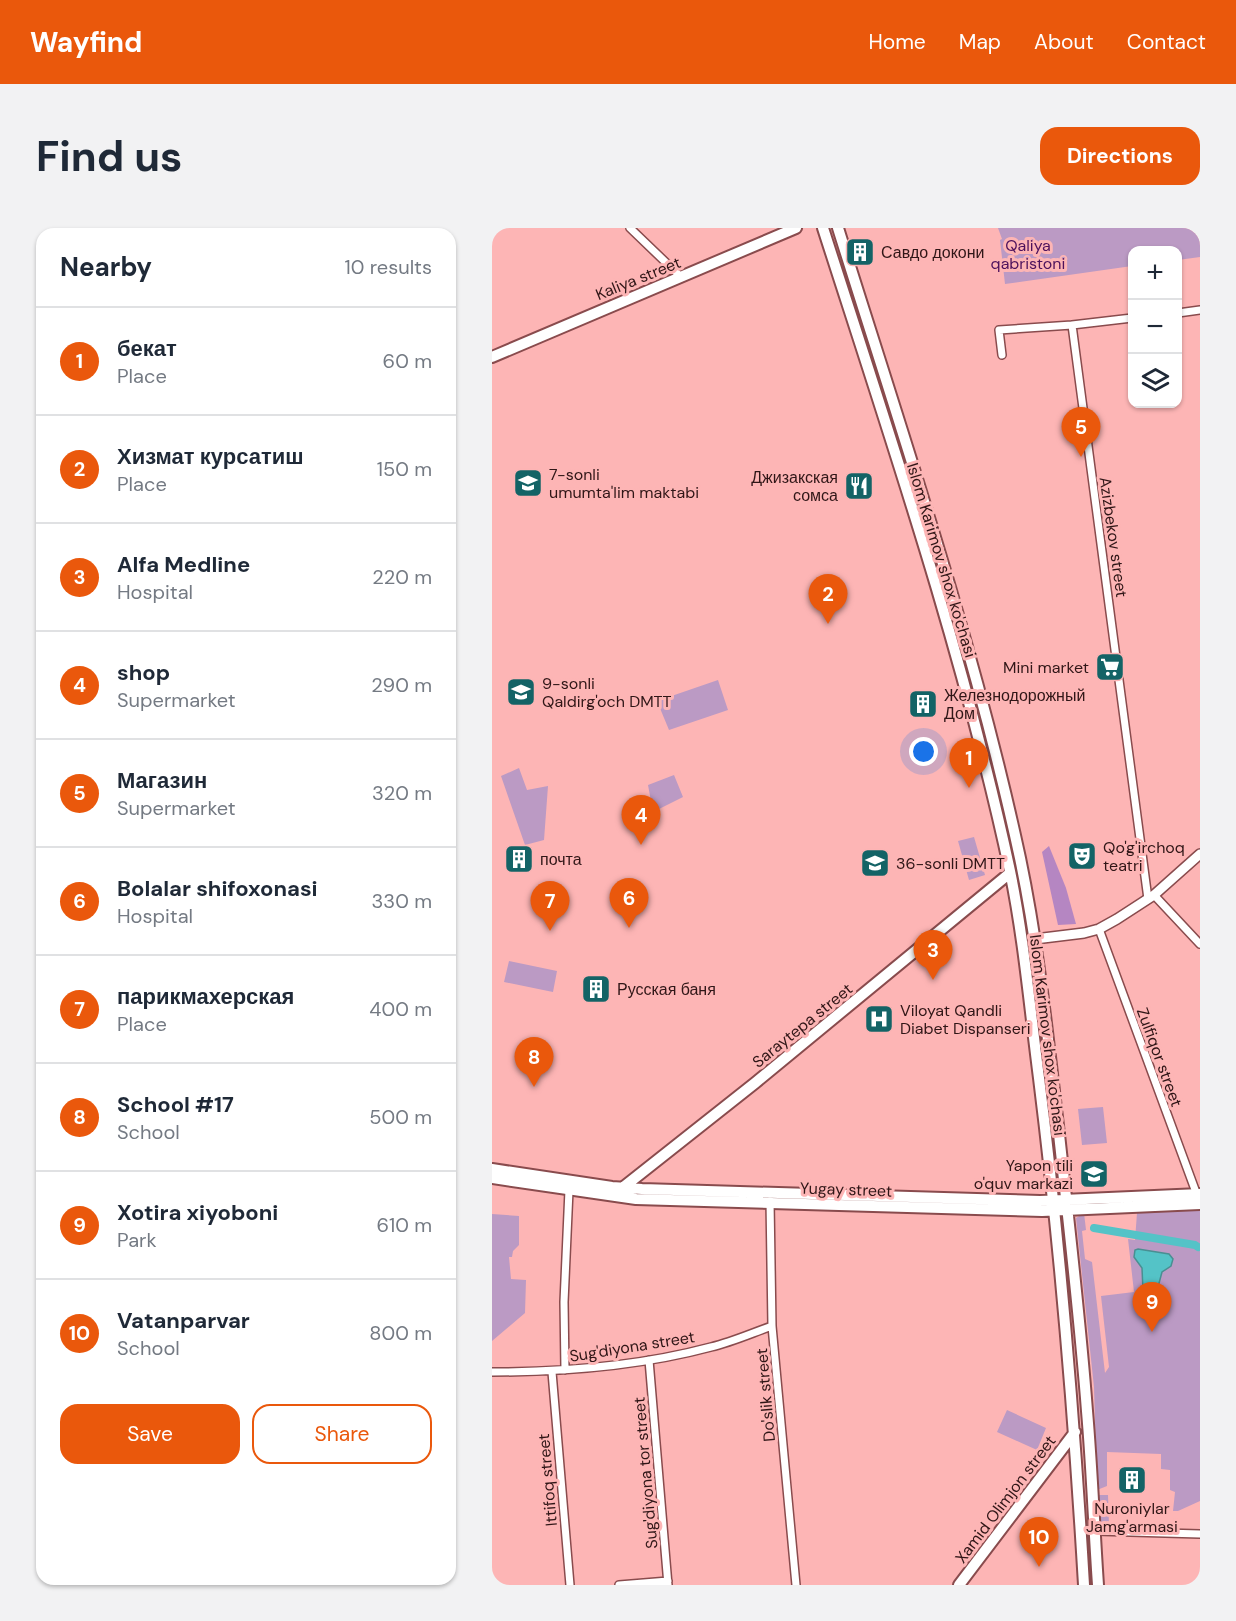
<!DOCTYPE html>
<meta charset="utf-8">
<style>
:root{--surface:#fff;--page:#f2f2f3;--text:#1f2937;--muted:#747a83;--line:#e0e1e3;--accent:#ea580c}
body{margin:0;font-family:"DM Sans",sans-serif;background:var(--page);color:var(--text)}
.controls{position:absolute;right:18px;top:18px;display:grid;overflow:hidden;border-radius:12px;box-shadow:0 2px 4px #0004}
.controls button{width:54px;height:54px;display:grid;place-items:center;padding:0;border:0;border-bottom:2px solid var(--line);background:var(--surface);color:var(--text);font:30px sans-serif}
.you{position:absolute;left:432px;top:524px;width:21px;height:21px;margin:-15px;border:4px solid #fff;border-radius:50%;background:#1a73e8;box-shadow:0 0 0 9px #1a73e833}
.badge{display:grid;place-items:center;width:39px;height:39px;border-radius:50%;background:var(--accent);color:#fff;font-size:20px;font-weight:700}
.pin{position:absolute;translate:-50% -50px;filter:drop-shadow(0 2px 3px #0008)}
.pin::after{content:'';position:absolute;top:32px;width:21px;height:18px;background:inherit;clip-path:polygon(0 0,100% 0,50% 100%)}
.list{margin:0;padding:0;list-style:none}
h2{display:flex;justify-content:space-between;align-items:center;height:78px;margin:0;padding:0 24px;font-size:26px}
h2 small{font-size:20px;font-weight:400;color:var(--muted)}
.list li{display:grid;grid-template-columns:39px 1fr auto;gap:18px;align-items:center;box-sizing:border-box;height:108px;padding:0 24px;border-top:2px solid var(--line)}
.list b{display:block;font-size:22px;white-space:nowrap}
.list p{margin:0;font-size:20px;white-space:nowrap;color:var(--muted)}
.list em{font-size:20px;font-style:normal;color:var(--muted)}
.actions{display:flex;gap:12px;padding:18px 24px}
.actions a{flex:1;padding:14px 0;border:2px solid var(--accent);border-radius:18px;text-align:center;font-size:21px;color:var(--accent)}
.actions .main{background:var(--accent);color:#fff}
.icon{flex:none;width:33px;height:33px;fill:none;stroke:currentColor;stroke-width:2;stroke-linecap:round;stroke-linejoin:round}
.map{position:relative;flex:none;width:708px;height:1357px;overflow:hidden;border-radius:18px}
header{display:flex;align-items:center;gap:36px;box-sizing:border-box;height:84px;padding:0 30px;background:var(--accent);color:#fff}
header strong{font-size:28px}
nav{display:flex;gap:33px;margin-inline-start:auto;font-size:21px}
.intro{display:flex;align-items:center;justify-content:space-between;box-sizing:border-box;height:144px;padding:0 36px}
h1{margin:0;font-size:42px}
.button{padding:15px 27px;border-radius:18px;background:var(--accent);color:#fff;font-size:21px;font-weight:700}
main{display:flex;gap:36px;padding:0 36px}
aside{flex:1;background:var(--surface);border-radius:18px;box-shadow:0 2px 4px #0004}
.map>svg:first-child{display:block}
.green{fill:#bb9ac4}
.forest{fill:#b586c2}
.water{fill:#54c3c7;stroke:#498f92;stroke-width:1.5}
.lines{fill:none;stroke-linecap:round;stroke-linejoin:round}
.canal{stroke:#54c3c7;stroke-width:8}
.minor-casing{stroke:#894b4d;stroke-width:10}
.tertiary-casing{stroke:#894b4d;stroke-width:12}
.secondary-casing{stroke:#894b4d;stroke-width:14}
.minor{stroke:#fff;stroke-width:7}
.tertiary{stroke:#fff;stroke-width:9}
.secondary{stroke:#fff;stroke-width:10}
.labels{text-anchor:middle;stroke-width:6;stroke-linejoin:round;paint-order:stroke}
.park-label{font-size:16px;fill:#4d115c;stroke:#fdb5b5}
.poi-label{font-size:16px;fill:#301617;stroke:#fdb5b5;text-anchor:start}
.street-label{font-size:16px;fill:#301617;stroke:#fdb5b5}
</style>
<header>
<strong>Wayfind</strong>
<nav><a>Home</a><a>Map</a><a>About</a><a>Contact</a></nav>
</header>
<div class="intro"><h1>Find us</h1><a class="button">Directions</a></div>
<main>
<aside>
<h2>Nearby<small>10 results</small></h2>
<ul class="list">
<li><span class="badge">1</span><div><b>бекат</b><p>Place</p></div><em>60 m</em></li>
<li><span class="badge">2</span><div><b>Хизмат курсатиш</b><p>Place</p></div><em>150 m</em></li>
<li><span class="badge">3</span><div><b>Alfa Medline</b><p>Hospital</p></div><em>220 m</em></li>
<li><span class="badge">4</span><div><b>shop</b><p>Supermarket</p></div><em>290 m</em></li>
<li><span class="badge">5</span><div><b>Магазин</b><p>Supermarket</p></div><em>320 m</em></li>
<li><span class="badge">6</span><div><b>Bolalar shifoxonasi</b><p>Hospital</p></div><em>330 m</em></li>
<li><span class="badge">7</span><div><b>парикмахерская</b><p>Place</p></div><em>400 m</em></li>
<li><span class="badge">8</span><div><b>School #17</b><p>School</p></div><em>500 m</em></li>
<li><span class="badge">9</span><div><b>Xotira xiyoboni</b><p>Park</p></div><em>610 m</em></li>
<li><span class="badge">10</span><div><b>Vatanparvar</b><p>School</p></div><em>800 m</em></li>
</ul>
<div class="actions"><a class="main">Save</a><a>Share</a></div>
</aside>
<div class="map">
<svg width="708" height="1357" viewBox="0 0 708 1357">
<rect width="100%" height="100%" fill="#fdb5b5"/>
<path class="green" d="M 506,0 L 708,0 L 708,29 L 686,32 L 686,22 L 640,22 L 640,38 L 513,56 L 508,12 L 510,11 Z
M 226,452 L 236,482 L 177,502 L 165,473 Z
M 27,540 L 35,562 L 56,558 L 52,612 L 33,617 L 9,548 Z
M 182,547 L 191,569 L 161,584 L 156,557 Z
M 482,609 L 493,647 L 477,652 L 466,613 Z
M 17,733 L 65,743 L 61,764 L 12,754 Z
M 611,879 L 615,915 L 590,917 L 586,881 Z
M 708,981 L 708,1273 L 686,1283 L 681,1283 L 683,1264 L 678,1262 L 678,1242 L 669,1241 L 669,1226 L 615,1224 L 615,1258 L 605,1262 L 602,1159 L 584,990 L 592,985 L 594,1002 L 590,1003 L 593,1031 L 600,1034 L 613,1145 L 617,1139 L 609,1068 L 642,1064 L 636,1011 L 643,1012 L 645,985 Z
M 0,986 L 27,988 L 27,1017 L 21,1023 L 20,1029 L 17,1029 L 19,1051 L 34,1052 L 33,1085 L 0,1113 Z
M 515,1182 L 554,1200 L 545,1222 L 505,1204 Z
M 605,1267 L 616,1267 L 617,1297 L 605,1297 Z"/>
<path class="forest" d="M 557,618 L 574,660 L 584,696 L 566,697 L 550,624 Z"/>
<path class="water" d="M 646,1021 L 677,1026 L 681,1031 L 679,1038 L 670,1044 L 666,1059 L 658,1065 L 651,1063 L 650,1040 L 642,1029 L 643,1022 Z"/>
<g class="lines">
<path class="canal" d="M 602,1000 L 703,1017 L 706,1019"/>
<g class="minor-casing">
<path id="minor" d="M 138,0 L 189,49
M 686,85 L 708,82
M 640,90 L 580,97 L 656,671
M 510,127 L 507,102 L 580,97
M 662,667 L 708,716
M 607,701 L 705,967
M 278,973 L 280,1098 L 304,1357
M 157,1132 L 176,1357
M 73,1142 L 72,1074 L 77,962
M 0,1144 C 73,1144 148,1138 219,1119 C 240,1114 260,1105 280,1098
M 60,1144 L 78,1357
M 603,1303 L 708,1306
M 127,1357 L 176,1353"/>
</g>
<g class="tertiary-casing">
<path id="tertiary" d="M 543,711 L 592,705 L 607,701 L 625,691 L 662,667 L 708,626"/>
</g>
<g class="secondary-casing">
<path id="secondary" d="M 331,0 C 399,212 471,424 518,643 C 532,711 538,781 547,850 C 568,1018 582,1187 592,1357
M 346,0 C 411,208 482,416 528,630 C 547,721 556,813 567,906 C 577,998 588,1090 595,1183 C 600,1241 602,1299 606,1357
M 0,129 L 304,0
M 0,941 L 120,959 L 150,961 L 548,973 L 708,966
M 0,950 L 144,971 L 550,983 L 708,976
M 129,961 L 263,855 L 518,645
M 467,1357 L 583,1204"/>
</g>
<use href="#minor" class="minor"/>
<use href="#tertiary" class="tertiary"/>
<use href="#secondary" class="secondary"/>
</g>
<defs>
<g id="building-square" transform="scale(1.5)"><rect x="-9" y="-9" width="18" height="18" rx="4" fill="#136366" stroke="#fdb5b5"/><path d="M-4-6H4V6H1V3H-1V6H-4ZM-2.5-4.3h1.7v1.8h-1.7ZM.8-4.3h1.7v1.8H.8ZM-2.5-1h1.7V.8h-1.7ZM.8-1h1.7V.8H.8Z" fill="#fff"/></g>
<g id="school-square" transform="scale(1.5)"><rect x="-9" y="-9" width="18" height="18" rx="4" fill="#136366" stroke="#fdb5b5"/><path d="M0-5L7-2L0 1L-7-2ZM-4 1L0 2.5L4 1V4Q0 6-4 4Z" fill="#fff"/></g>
<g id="restaurant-square" transform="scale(1.5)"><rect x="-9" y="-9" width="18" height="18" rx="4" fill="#136366" stroke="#fdb5b5"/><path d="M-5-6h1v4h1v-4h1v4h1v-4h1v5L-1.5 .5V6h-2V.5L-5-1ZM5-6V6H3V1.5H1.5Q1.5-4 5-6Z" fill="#fff"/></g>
<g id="supermarket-square" transform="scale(1.5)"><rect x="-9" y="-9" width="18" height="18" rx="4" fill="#136366" stroke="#fdb5b5"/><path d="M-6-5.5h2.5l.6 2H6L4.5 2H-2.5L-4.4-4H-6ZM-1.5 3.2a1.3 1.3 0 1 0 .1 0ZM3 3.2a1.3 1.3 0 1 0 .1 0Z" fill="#fff"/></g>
<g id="theatre-square" transform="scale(1.5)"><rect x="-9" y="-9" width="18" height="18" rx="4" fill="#136366" stroke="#fdb5b5"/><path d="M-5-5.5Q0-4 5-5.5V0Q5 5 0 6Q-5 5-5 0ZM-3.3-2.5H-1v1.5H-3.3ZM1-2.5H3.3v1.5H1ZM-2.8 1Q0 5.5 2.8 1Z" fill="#fff"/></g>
<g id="hospital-square" transform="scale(1.5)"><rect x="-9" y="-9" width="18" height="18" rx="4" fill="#136366" stroke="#fdb5b5"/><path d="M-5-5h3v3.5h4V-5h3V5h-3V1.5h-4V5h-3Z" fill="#fff"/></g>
</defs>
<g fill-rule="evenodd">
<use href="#building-square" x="368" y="24"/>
<use href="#school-square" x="36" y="255"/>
<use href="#restaurant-square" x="367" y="258"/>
<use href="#supermarket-square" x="618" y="439"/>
<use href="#school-square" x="29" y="464"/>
<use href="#building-square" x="431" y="476"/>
<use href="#theatre-square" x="590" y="628"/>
<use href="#building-square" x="27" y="631"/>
<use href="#school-square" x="383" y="635"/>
<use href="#building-square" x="104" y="761"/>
<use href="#hospital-square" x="387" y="791"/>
<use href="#school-square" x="602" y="946"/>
<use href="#building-square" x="640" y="1252"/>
</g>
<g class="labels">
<g class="park-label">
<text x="536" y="23">Qaliya<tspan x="536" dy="18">qabristoni</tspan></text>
</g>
<g class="poi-label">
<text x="389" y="30">Савдо докони</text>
<text x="57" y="252">7-sonli<tspan x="57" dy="18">umumta'lim maktabi</tspan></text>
<text x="346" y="255" text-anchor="end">Джизакская<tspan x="346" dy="18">сомса</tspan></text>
<text x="597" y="445" text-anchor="end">Mini market</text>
<text x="50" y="461">9-sonli<tspan x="50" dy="18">Qaldirg'och DMTT</tspan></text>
<text x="452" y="473">Железнодорожный<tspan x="452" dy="18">Дом</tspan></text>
<text x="611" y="625">Qo'g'irchoq<tspan x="611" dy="18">teatri</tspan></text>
<text x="48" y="637">почта</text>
<text x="404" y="641">36-sonli DMTT</text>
<text x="125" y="767">Русская баня</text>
<text x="408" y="788">Viloyat Qandli<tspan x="408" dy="18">Diabet Dispanseri</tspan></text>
<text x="581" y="943" text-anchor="end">Yapon tili<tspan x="581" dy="18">o'quv markazi</tspan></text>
<text x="640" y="1286" text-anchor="middle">Nuroniylar<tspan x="640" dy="18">Jamg'armasi</tspan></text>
</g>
<g class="street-label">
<text transform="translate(146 50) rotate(-22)" y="6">Kaliya street</text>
<text transform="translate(622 309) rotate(82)" y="6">Azizbekov street</text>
<text transform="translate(450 332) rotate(73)" y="6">Islom Karimov shox ko'chasi</text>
<text transform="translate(310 797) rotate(-39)" y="6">Saraytepa street</text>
<text transform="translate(556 807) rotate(83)" y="6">Islom Karimov shox ko'chasi</text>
<text transform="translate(668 829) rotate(70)" y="6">Zulfiqor street</text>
<text transform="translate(354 961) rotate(2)" y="6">Yugay street</text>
<text transform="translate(140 1118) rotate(-9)" y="6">Sug'diyona street</text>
<text transform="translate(273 1167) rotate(-95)" y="6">Do'slik street</text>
<text transform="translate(153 1245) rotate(-95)" y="6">Sug'diyona tor street</text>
<text transform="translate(55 1252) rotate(-95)" y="6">Ittifoq street</text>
<text transform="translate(513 1271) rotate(-53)" y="6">Xamid Olimjon street</text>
</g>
</g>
</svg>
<div class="controls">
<button>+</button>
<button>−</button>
<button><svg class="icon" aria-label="layers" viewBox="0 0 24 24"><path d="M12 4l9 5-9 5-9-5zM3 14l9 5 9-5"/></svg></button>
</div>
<div class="you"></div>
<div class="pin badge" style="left:477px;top:560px">1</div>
<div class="pin badge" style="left:336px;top:396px">2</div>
<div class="pin badge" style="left:441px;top:752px">3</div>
<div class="pin badge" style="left:149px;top:617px">4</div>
<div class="pin badge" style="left:589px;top:229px">5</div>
<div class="pin badge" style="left:137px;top:700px">6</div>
<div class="pin badge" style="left:58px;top:703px">7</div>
<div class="pin badge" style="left:42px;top:859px">8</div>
<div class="pin badge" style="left:660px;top:1104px">9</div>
<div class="pin badge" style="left:547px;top:1339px">10</div>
</div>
</main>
